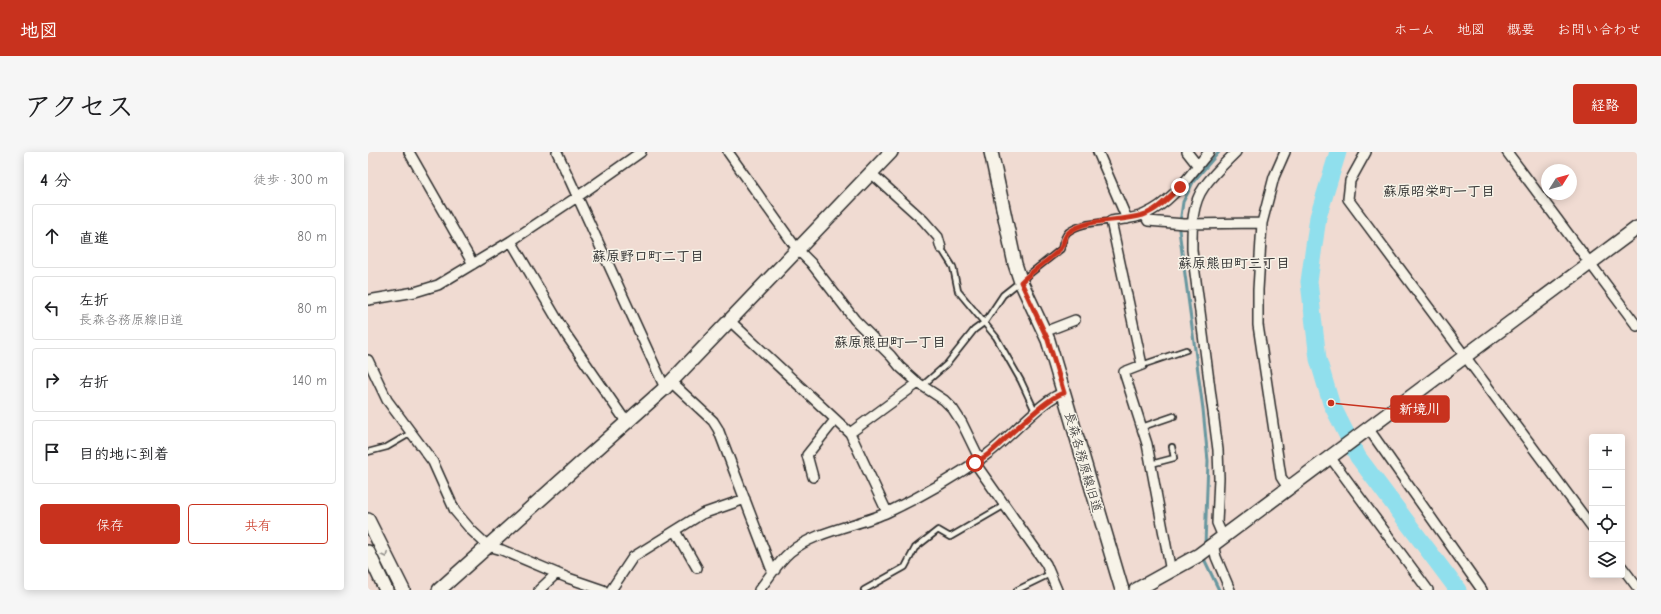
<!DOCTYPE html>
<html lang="ja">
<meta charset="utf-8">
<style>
:root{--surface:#fff;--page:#f6f6f6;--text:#202124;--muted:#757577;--line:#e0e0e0;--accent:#c8321e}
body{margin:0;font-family:"Comic Neue","Klee One",sans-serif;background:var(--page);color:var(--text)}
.controls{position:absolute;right:12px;bottom:12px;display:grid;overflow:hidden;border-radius:4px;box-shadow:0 2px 10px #0003}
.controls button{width:36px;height:36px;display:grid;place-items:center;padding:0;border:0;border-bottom:1px solid var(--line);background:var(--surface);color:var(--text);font:20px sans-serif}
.compass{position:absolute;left:1173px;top:12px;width:36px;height:36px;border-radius:50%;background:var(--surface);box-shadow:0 2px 10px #0003;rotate:53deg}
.stop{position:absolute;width:12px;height:12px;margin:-9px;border:3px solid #c8321e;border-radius:50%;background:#fff}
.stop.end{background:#c8321e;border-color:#fff;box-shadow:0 1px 4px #0008}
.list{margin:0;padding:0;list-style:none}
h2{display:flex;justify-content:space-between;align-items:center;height:52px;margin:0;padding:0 16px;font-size:17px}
h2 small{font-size:13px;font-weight:400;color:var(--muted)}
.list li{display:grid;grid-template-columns:26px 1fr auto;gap:12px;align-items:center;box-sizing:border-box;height:64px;margin:0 8px 8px;padding:0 8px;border:1px solid var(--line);border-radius:4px}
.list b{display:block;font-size:15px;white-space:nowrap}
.list p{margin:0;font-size:13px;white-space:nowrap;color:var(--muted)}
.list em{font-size:13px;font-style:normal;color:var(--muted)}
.actions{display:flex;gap:8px;padding:12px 16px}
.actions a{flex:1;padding:9px 0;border:1px solid var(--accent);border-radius:4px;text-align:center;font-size:14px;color:var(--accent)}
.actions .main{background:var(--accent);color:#fff}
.icon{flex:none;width:22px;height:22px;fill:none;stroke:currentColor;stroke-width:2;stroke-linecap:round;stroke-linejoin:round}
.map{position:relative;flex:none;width:1269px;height:438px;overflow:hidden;border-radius:4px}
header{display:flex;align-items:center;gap:24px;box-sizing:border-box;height:56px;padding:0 20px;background:var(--accent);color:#fff}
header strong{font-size:19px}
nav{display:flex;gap:22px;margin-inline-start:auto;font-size:14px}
.intro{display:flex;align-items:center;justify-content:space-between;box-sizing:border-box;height:96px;padding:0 24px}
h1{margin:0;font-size:28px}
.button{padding:10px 18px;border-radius:4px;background:var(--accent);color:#fff;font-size:14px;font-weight:700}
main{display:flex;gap:24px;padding:0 24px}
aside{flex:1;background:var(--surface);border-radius:4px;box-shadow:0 2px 10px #0003}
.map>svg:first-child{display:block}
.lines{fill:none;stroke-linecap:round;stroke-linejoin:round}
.stream{stroke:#68979f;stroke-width:3}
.river{stroke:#90dfed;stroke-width:17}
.lane-casing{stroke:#2b2b2b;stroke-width:8}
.street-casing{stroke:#2b2b2b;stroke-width:12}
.secondary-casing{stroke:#2b2b2b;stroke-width:16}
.lane{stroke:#f7f3e8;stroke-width:4.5}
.street{stroke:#f7f3e8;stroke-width:9}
.secondary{stroke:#f7f3e8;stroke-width:13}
.oneway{stroke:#918f8a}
.route{stroke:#c8321e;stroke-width:5}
.labels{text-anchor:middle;stroke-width:3;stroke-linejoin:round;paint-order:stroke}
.street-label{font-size:13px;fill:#2b2b2b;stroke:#f7f3e8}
.neighbourhood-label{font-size:14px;font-weight:bold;fill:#2b2b2b;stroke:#f7f3e8}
.leader{fill:none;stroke:#c8321e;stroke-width:1.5}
.callout-dot{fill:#c8321e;stroke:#f7f3e8;stroke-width:1.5}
.callout{fill:#c8321e;stroke:#c8321e;stroke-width:1.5}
.callout-label{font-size:14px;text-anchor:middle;font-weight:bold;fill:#fff}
</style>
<header>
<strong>地図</strong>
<nav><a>ホーム</a><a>地図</a><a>概要</a><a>お問い合わせ</a></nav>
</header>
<div class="intro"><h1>アクセス</h1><a class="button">経路</a></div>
<main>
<aside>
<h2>4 分<small>徒歩 · 300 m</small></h2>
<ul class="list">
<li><svg class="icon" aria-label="ahead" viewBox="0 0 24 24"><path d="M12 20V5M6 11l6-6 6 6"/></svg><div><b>直進</b></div><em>80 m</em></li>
<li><svg class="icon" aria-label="left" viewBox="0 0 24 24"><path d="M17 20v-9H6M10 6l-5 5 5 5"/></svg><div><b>左折</b><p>長森各務原線旧道</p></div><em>80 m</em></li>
<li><svg class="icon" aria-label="right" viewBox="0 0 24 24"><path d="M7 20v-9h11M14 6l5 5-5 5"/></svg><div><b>右折</b></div><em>140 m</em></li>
<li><svg class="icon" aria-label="arrive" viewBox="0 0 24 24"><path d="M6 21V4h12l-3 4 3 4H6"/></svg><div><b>目的地に到着</b></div></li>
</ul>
<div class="actions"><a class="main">保存</a><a>共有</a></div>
</aside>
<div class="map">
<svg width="1269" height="438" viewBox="0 0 1269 438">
<rect width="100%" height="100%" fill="#f0dbd2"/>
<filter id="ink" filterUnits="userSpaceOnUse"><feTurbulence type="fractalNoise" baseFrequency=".025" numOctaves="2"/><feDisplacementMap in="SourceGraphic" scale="8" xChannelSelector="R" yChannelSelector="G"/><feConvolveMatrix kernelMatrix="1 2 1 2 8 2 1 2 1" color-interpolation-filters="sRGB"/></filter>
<g filter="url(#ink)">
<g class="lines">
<path class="stream" d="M 837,393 L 840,309 L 835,257 L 811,78 L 815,50 L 825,30 L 851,0
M 837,403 L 837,409 L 851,438"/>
<path class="river" d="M 970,0 L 950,65 L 941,130 L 950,207 L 963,251 L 990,305 L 1090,438"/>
<g class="lane-casing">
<path id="lane" d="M 573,96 L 585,115 L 590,139 L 628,185 L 653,229 L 667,259
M 774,213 L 818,198
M 555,233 L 579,212 L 606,178 L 617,170 L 635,143 L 693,97 C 694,92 696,84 700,80 C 712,71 729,71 743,69
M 774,275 L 806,264
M 0,300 L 19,295 L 43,281
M 783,312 L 806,306 L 804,295
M 496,438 L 537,415 L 547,396 L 570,378 L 582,385 L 637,353
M 649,438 L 682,422"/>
</g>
<g class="street-casing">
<path id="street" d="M 41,0 L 105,112
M 189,0 L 297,236
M 360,0 L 429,97 L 443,111 L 487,168 L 523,204 L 532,215 L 550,231 L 576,248 L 585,257 L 594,271 L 612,308
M 730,0 L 759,67
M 819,0 L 830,14
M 917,0 L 906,25 L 894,71 L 890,138 L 890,173 L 913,325 L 920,336
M 998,0 L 982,29 L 980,47 L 1224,375
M 1139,0 L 1269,174
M 503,21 L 555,68 L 570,85 L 573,96
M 777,63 L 780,69 L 816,72 L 894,71
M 143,89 L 199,184 L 259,271
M 0,148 L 47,140 L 70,133 L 143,89 L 209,45 L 273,0
M 362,169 L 482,281 L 519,360
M 676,180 L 707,168
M 0,208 L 19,248 L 65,310 L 87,359 L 103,378 L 120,394 L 134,398 L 200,426 L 235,438
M 303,230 L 345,269 L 350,277 L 403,416 L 407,418
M 1000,276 L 1114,438
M 482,281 L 550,231
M 962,305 L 1060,438
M 607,311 L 678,412 L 689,438
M 445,325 L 439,303 L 467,268
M 308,379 L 329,416
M 855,385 L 849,371 L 851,326 L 850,298 L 824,98 C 824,77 823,53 836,35 C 845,22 857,11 868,0
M 845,392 L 848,405 L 862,438
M 1254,415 L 1269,435
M 803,420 L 779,292 L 756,220 L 774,213 L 743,69 C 754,67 767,67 777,62 C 804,51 823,21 841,0
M 171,438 L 189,421
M 243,438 L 265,405 L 334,362 L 377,347
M 391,438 C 401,426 410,410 422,400 C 449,378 490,374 520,360 C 554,344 588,324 618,303 C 637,291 677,244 696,241"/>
</g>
<g class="secondary-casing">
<path id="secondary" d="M 623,0 L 647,112 L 653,130 L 680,188 L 754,438
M 0,368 L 35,438
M 0,400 L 18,438
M 71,438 L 297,236 L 523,0
M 768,438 L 831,403 L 1269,76"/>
</g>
<use href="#lane" class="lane"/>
<use href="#street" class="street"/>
<use href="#secondary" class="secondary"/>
</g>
<defs><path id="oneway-chevron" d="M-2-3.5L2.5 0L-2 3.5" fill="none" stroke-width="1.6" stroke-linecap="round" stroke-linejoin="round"/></defs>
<use class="oneway" href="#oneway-chevron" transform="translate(17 403) rotate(64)"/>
</g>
<g class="lines" filter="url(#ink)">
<path class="route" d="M 607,311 C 613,307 619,304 624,299 C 639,286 680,244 696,241 L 680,188 L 653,130 C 665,118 679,110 691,98 C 696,94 695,84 701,80 C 719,66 753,70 775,63 C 790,58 801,45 812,35"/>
</g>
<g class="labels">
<g class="street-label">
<text transform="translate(716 310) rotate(74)" y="5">長森各務原線旧道</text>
</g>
<g class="neighbourhood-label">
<text x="1071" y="44">蘇原昭栄町一丁目</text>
<text x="280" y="109">蘇原野口町二丁目</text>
<text x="866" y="116">蘇原熊田町三丁目</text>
<text x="522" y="195">蘇原熊田町一丁目</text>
</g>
</g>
<path class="leader" d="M963 251L1023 257"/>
<circle class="callout-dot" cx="963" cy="251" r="4"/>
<rect class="callout" x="1023" y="244" width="58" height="26" rx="4"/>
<g class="callout-label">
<text x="1052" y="262">新境川</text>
</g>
</svg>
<div class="controls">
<button>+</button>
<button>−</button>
<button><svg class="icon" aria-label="locate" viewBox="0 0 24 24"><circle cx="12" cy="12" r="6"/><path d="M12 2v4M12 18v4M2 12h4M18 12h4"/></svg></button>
<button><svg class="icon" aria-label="layers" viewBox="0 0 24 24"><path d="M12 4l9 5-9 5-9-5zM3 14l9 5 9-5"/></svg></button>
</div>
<svg class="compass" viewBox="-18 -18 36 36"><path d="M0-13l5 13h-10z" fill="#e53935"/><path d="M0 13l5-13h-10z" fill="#757577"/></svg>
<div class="stop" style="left:607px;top:311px"></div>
<div class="stop end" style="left:812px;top:35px"></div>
</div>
</main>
